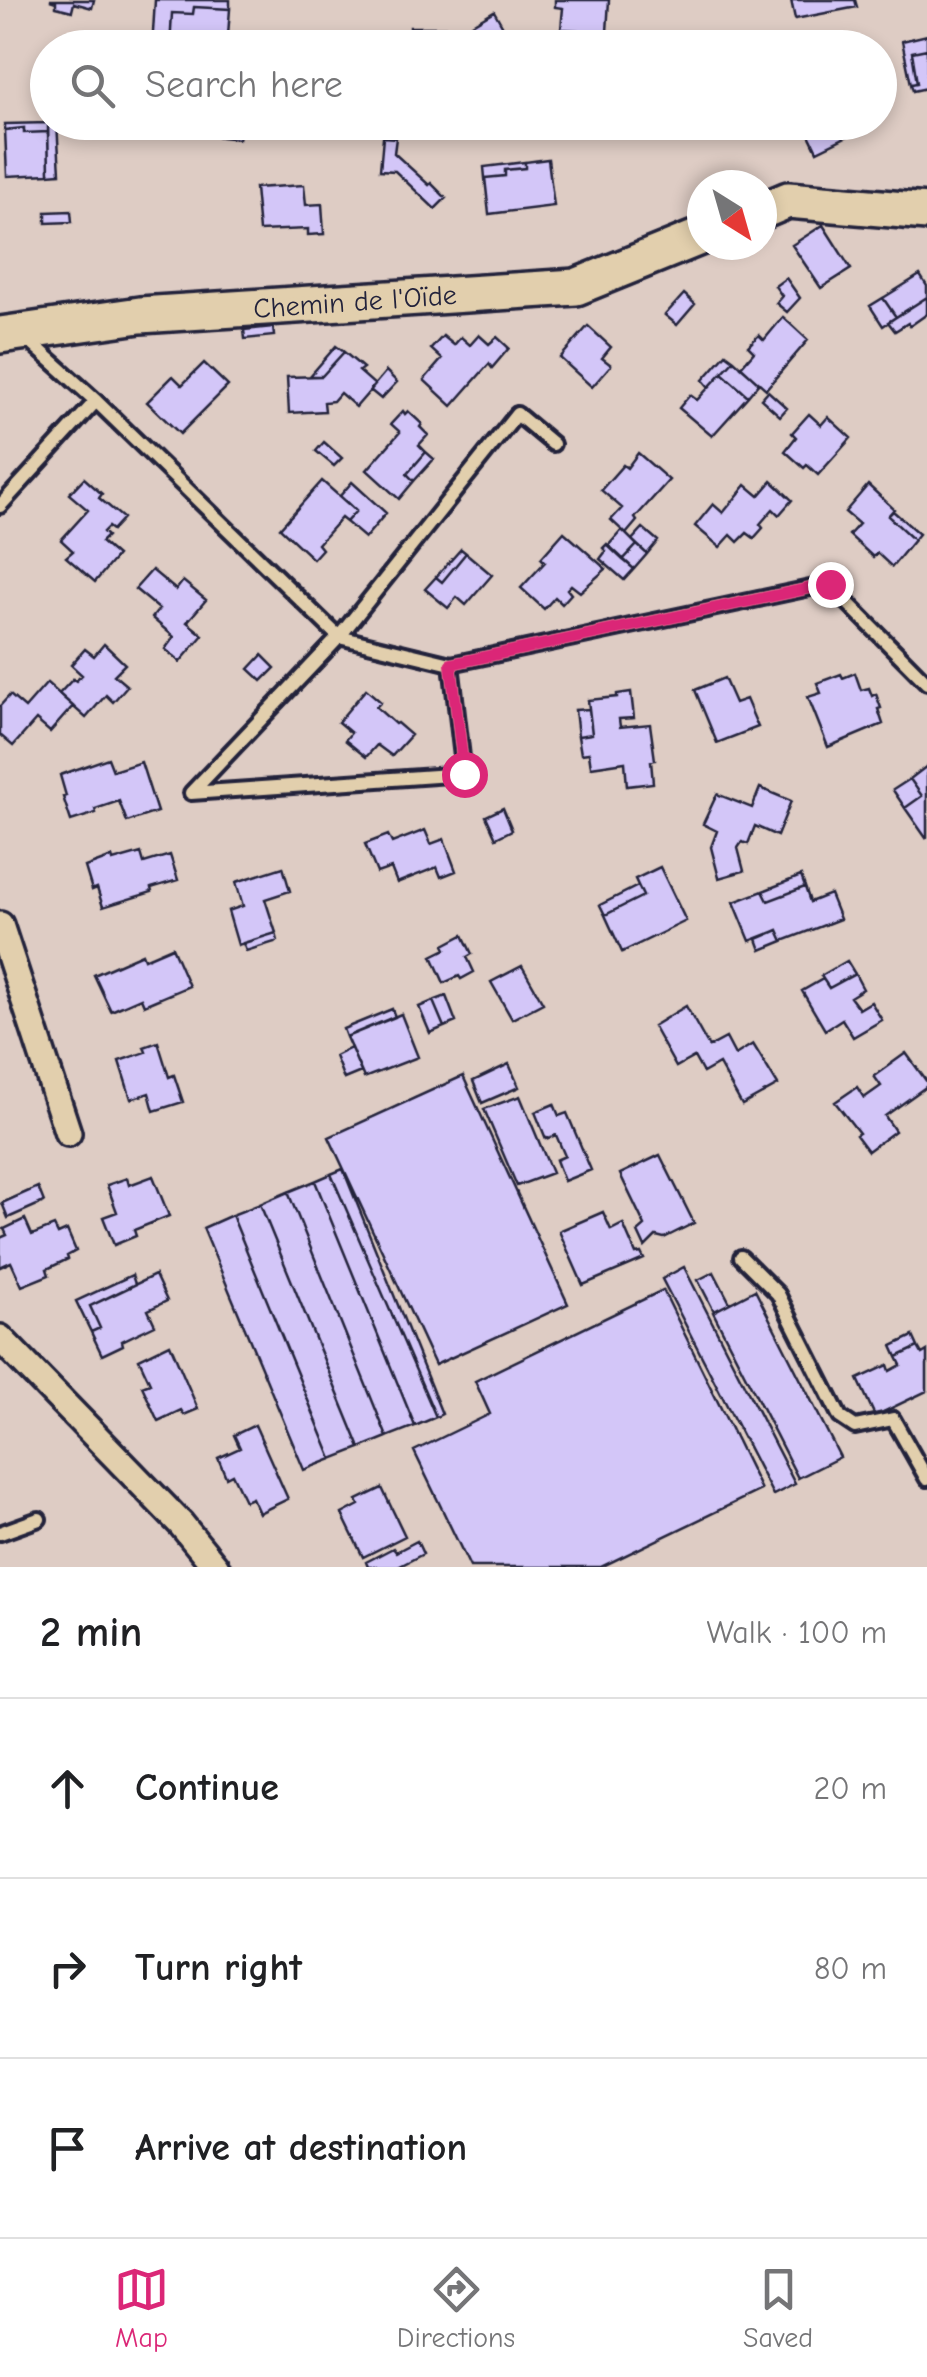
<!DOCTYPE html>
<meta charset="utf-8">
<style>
:root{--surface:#fff;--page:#f2f2f2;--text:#202124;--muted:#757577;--line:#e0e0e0;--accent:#db2777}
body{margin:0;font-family:"Comic Neue",sans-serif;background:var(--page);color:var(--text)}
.compass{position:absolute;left:687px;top:170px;width:90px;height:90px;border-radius:50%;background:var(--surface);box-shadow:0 5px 15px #0003;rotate:143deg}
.stop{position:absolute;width:30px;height:30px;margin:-22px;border:8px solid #db2777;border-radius:50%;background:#fff}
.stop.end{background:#db2777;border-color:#fff;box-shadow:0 2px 10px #0008}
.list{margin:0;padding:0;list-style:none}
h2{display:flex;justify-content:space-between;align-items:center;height:130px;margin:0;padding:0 40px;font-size:42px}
h2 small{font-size:32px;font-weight:400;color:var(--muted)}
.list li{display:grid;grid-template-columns:65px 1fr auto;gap:30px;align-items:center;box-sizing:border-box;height:180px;padding:0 40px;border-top:2px solid var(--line)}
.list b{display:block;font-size:38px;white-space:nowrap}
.list em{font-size:32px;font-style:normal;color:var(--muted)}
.icon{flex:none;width:55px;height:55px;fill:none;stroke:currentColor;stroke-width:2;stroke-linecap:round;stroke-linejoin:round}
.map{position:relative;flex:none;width:927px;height:1567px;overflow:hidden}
.search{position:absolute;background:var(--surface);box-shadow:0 5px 15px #0003;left:30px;right:30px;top:30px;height:110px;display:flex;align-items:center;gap:25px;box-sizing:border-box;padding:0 35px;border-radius:55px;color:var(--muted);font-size:38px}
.sheet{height:670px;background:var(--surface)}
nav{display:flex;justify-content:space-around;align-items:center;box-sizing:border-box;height:140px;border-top:2px solid var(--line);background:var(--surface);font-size:28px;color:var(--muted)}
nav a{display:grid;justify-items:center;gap:5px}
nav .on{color:var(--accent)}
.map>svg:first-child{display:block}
.building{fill:#d3c6f8;stroke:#22223b;stroke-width:2.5}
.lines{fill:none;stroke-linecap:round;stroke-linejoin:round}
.lane-casing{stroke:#22223b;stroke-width:20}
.street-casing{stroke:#22223b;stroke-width:32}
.secondary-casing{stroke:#22223b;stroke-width:42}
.lane{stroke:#e2cfad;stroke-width:12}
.street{stroke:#e2cfad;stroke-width:25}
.secondary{stroke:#e2cfad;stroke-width:35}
.route{stroke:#db2777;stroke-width:12}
.labels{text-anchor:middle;stroke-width:8;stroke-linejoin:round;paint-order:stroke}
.street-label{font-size:28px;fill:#22223b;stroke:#e2cfad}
</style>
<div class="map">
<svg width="927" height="1567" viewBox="0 0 927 1567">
<rect width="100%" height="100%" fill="#deccc4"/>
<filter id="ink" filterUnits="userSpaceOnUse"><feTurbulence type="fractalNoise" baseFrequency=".01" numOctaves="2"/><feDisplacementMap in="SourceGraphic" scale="20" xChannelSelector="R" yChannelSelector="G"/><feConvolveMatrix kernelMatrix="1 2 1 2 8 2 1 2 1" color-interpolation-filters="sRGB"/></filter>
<g filter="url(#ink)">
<path class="building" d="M 50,0 L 94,0 L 92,8 L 74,3 L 72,11 L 56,7 L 56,2 Z
M 155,0 L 230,0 L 230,9 L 194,7 L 193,14 L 172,13 L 170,48 L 152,48 Z
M 555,0 L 609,0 L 607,32 L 561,29 L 563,8 L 555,7 Z
M 791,0 L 855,0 L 857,7 L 795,19 Z
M 194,7 L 230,9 L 228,35 L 221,34 L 220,48 L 170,48 L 172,13 L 193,14 Z
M 494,11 L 515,48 L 410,48 L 410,27 L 467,27 Z
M 927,35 L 927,49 L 912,52 L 917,83 L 911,84 L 902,41 Z
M 927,49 L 927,88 L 913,91 L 911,84 L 917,83 L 912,52 Z
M 57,122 L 60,173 L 49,174 L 48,123 Z
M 195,122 L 242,122 L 239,139 L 194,134 Z
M 803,122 L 864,122 L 866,127 L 817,151 Z
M 48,123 L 48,132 L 24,133 L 24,128 L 5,130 L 5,124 Z
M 24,128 L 24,133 L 48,132 L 49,174 L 7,176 L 5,130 Z
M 383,137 L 396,138 L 394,153 L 429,185 L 431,183 L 446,198 L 435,209 L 395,171 L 380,170 Z
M 548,159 L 554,206 L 489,214 L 485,178 L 505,176 L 505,170 L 525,168 L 525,162 Z
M 525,162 L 525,168 L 505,170 L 505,176 L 485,178 L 484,167 Z
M 304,185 L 306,205 L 322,204 L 324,234 L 308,235 L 308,229 L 259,231 L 255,188 Z
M 71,211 L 72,222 L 46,223 L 46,212 Z
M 823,225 L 851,269 L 821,288 L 792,245 Z
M 920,275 L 927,286 L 927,297 L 896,317 L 883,298 Z
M 786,278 L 800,298 L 787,312 L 776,303 L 782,296 L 775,286 Z
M 684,294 L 695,304 L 677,325 L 665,315 Z
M 927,297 L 927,314 L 910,326 L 908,323 L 895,331 L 888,322 Z
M 883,298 L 896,317 L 883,326 L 870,306 Z
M 783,317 L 808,340 L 766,389 L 741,367 L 754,352 L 748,346 L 759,335 L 764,340 Z
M 588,326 L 611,347 L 602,358 L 611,365 L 592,387 L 560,358 Z
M 273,327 L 274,336 L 245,339 L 244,330 Z
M 479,335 L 489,344 L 497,337 L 509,348 L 492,368 L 489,364 L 452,406 L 424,380 L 442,359 L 431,349 L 443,336 L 454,345 L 461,337 L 470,345 Z
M 336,346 L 344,352 L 322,376 L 310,376 Z
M 344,352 L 363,368 L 359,371 L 375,385 L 356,407 L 340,393 L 333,401 L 324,402 L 325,411 L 289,413 L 287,377 L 322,376 Z
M 726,354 L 734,360 L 709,387 L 703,380 Z
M 734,360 L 759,383 L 748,396 L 722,373 Z
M 204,363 L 228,386 L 180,434 L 147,402 L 173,376 L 182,385 Z
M 386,371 L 397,382 L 381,399 L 370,390 Z
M 722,373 L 748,396 L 712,436 L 679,408 L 690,395 L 697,400 Z
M 768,391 L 787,408 L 780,416 L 761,399 Z
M 403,411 L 405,414 L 408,411 L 422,424 L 420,427 L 428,435 L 419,445 L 426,452 L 407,474 L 414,481 L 399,499 L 367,470 L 400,432 L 391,424 Z
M 809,414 L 821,425 L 828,417 L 851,438 L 818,475 L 807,465 L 804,468 L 785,451 L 796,437 L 792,433 Z
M 324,442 L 342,458 L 334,466 L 316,451 Z
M 426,452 L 434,459 L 414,481 L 407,474 Z
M 638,453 L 669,480 L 635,518 L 637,521 L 626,534 L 611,520 L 622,508 L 601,490 L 623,465 L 627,468 Z
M 84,478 L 102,494 L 99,498 L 123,518 L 112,530 L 108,527 L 103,532 L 107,536 L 101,542 L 117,556 L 95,582 L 66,557 L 73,551 L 61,540 L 88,510 L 69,494 Z
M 322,481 L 356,511 L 346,522 L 341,518 L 318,544 L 322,549 L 313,559 L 280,528 Z
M 772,481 L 792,500 L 779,515 L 773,509 L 760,524 L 763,528 L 754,538 L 747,533 L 738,542 L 731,535 L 720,547 L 695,526 L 713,504 L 723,513 L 746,485 L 759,496 Z
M 352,482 L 386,513 L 365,538 L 346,522 L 356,511 L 340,496 Z
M 868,485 L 894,509 L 888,516 L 914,540 L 892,567 L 877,553 L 873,557 L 849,535 L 859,524 L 845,512 Z
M 893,511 L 919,534 L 914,540 L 888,516 Z
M 643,528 L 658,541 L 647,554 L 632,540 Z
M 622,530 L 637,545 L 623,560 L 608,546 Z
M 564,532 L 606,569 L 580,592 L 571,585 L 567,589 L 571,594 L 562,604 L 555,597 L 544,609 L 521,588 L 545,562 L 541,558 Z
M 607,544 L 634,569 L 624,580 L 600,559 L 606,551 L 603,548 Z
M 637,545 L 647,554 L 634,569 L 623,560 Z
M 461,549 L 466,553 L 442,582 L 436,577 Z
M 466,553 L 492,575 L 466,605 L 457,597 L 448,608 L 425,589 L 436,577 L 442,582 Z
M 152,570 L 176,590 L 183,581 L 206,600 L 187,622 L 203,635 L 180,662 L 165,649 L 174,637 L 152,618 L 159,609 L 135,589 Z
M 104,644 L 125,664 L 114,675 L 127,686 L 113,702 L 106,695 L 86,718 L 59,694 L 73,679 L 76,681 L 82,675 L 71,665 L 85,649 L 94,656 Z
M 262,655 L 275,668 L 262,681 L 249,669 Z
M 855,673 L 861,690 L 869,688 L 872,696 L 876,694 L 881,708 L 878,709 L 883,724 L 828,747 L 808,697 L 821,693 L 817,683 L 841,674 L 843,678 Z
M 724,678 L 735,703 L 746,699 L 758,727 L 717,743 L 695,690 Z
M 47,683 L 73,706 L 50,732 L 36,720 L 13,746 L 0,735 L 0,706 L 10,695 L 25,708 Z
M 366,689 L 381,702 L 376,707 L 395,724 L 397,723 L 411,735 L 392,756 L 377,745 L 366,757 L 345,740 L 351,733 L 338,722 Z
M 631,692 L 634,718 L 619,719 L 620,727 L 650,724 L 655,760 L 651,761 L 653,783 L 627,786 L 625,762 L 591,767 L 589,753 L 581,754 L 578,736 L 592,734 L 588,700 L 617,697 L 617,694 Z
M 589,709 L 592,734 L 578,736 L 575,710 Z
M 108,758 L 113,771 L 141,762 L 157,812 L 127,822 L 119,801 L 95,809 L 96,813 L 71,821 L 63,797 L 66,796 L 60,775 Z
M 927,766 L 927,837 L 926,838 L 905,808 L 922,796 L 910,779 Z
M 910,779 L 922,796 L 905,808 L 893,790 Z
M 760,788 L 791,801 L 777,836 L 755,826 L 748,844 L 742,842 L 738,848 L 744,871 L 719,878 L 711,847 L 717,831 L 703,824 L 717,794 L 752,808 Z
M 503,808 L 512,830 L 496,838 L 486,816 Z
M 425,830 L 431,844 L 444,839 L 456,871 L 441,877 L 437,867 L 397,883 L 391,868 L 377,873 L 365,844 L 388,835 L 392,843 Z
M 141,853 L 144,863 L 170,855 L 178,880 L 151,888 L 152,892 L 103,907 L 97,888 L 92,890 L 85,867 L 112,857 L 113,861 Z
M 283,867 L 290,891 L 265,899 L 276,933 L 238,945 L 228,911 L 243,906 L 236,882 Z
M 660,867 L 686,921 L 622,952 L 605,915 L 643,896 L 635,879 Z
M 801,876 L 805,887 L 768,901 L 763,891 Z
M 638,886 L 643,896 L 605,915 L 600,905 Z
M 805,887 L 810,902 L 830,894 L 840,919 L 783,941 L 778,930 L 750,941 L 734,902 L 763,891 L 768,901 Z
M 778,930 L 783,941 L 761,950 L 757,939 Z
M 276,933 L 278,941 L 246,951 L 243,943 Z
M 463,935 L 472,954 L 467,957 L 474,972 L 461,979 L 459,976 L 444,983 L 432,956 L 446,949 L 444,945 Z
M 172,947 L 189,986 L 144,1005 L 141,998 L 111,1011 L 94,975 L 142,954 L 144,959 Z
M 847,961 L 855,974 L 829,988 L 821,976 Z
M 522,966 L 543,1003 L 512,1019 L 491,982 Z
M 855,974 L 863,989 L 850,997 L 859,1009 L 871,1002 L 882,1020 L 853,1037 L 842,1019 L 825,1030 L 802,991 L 823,979 L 829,988 Z
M 446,996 L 456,1022 L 444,1027 L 433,1001 Z
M 433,1001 L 444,1027 L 430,1033 L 419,1007 Z
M 686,1006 L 709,1047 L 726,1038 L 735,1055 L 753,1044 L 778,1085 L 742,1105 L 719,1064 L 703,1073 L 694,1057 L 676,1067 L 653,1026 Z
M 392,1009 L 395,1017 L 346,1037 L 343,1029 Z
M 401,1014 L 418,1057 L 364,1078 L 346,1037 Z
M 158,1042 L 169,1077 L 174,1075 L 183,1102 L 154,1111 L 149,1093 L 131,1099 L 119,1061 L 146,1052 L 144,1047 Z
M 351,1048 L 361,1072 L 344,1079 L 335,1056 Z
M 906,1053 L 927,1082 L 927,1086 L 885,1116 L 895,1131 L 868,1151 L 856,1135 L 859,1133 L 835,1102 L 857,1087 L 864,1098 L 881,1086 L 874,1076 Z
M 509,1064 L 519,1087 L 482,1103 L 473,1081 Z
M 463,1076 L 568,1304 L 435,1365 L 329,1137 Z
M 520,1096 L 552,1173 L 517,1186 L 484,1109 Z
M 554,1104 L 559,1116 L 567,1113 L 591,1170 L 564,1181 L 556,1160 L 565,1156 L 556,1135 L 546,1139 L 535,1112 Z
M 660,1155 L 694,1223 L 664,1238 L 656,1236 L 645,1247 L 638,1232 L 645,1226 L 620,1174 Z
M 343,1169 L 442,1414 L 436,1417 L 331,1174 Z
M 331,1174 L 436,1417 L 415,1426 L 315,1181 Z
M 153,1176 L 169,1216 L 134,1230 L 136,1236 L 114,1245 L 103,1217 L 117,1212 L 107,1185 L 127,1178 L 129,1185 Z
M 315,1181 L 415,1426 L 387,1437 L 288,1192 Z
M 38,1187 L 44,1202 L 8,1218 L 2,1203 Z
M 288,1192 L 387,1437 L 360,1448 L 260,1204 Z
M 260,1204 L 360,1448 L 332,1459 L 232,1215 Z
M 603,1212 L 611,1230 L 623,1224 L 636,1254 L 641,1253 L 644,1259 L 583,1285 L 559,1231 Z
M 232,1215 L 332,1459 L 304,1470 L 203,1228 Z
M 25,1219 L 32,1235 L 54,1226 L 58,1234 L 67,1230 L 76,1251 L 67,1256 L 68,1259 L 47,1269 L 49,1275 L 22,1286 L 11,1262 L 0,1267 L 0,1238 L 7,1235 L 4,1229 Z
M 684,1267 L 795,1484 L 773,1495 L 662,1279 Z
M 714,1272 L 730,1303 L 714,1311 L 698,1280 Z
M 132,1275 L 135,1284 L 90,1306 L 100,1328 L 91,1332 L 76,1301 Z
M 155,1275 L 167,1301 L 148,1310 L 155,1325 L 122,1341 L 123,1345 L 102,1355 L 91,1332 L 100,1328 L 90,1306 Z
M 663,1290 L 761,1490 L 601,1567 L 470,1567 L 414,1451 L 490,1414 L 475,1381 Z
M 755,1290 L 840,1457 L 798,1478 L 713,1312 Z
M 913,1336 L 918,1347 L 897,1357 L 892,1346 Z
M 170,1344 L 198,1409 L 184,1415 L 181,1410 L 158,1421 L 142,1386 L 150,1383 L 139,1359 Z
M 918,1347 L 922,1354 L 927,1351 L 927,1391 L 875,1416 L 858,1379 L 888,1365 L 890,1371 L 901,1365 L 897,1357 Z
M 255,1425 L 288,1499 L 259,1513 L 252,1498 L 245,1501 L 232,1474 L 226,1477 L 218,1458 L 240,1448 L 234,1435 Z
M 382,1488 L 405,1536 L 363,1557 L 342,1514 L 359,1505 L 357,1500 Z
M 417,1541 L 423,1554 L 398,1567 L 368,1567 L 366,1562 L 393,1548 L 396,1552 Z"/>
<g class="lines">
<g class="lane-casing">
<path id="lane" d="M 24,336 L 96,401 L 339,637 L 451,664 L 829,584 L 927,683
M 0,506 L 96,401
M 451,664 L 464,774 L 191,793 L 339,637 L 517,414 L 553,444
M 741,1257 L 778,1294 L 840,1417 L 855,1427 L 893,1419 L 927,1479
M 0,1533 L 39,1519"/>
</g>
<g class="street-casing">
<path id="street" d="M 0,925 L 68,1133
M 0,1338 L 181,1524 L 216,1567"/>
</g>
<g class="secondary-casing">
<path id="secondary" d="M 762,211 L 788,200 L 927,212
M 0,335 L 140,315 L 576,287 L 702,236"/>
</g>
<use href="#lane" class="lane"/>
<use href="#street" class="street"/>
<use href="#secondary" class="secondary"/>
</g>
</g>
<g class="lines" filter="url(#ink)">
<path class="route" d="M 464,774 L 451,664 L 830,584"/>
</g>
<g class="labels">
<g class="street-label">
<text transform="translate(355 301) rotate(-4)" y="10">Chemin de l'Oïde</text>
</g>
</g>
</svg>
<svg class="compass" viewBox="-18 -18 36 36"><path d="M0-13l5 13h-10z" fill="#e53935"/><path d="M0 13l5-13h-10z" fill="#757577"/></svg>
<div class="stop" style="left:464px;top:774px"></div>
<div class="stop end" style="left:830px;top:584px"></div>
<div class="search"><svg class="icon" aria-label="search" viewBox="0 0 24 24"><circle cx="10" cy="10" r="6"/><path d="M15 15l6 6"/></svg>Search here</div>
</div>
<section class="sheet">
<h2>2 min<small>Walk · 100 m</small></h2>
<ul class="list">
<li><svg class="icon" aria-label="ahead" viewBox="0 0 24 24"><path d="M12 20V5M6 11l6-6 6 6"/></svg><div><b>Continue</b></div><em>20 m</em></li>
<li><svg class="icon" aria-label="right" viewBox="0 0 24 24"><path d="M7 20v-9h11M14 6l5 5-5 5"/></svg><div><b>Turn right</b></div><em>80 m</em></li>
<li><svg class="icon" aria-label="arrive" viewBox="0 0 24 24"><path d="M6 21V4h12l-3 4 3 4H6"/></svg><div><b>Arrive at destination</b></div></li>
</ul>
</section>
<nav>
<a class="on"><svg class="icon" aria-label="map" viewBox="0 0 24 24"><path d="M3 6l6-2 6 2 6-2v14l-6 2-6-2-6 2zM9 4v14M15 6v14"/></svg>Map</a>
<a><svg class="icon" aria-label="directions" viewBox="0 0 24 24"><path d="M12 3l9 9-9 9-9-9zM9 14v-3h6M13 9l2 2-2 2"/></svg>Directions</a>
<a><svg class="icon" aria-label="saved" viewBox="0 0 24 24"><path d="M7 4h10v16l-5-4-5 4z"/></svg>Saved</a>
</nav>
